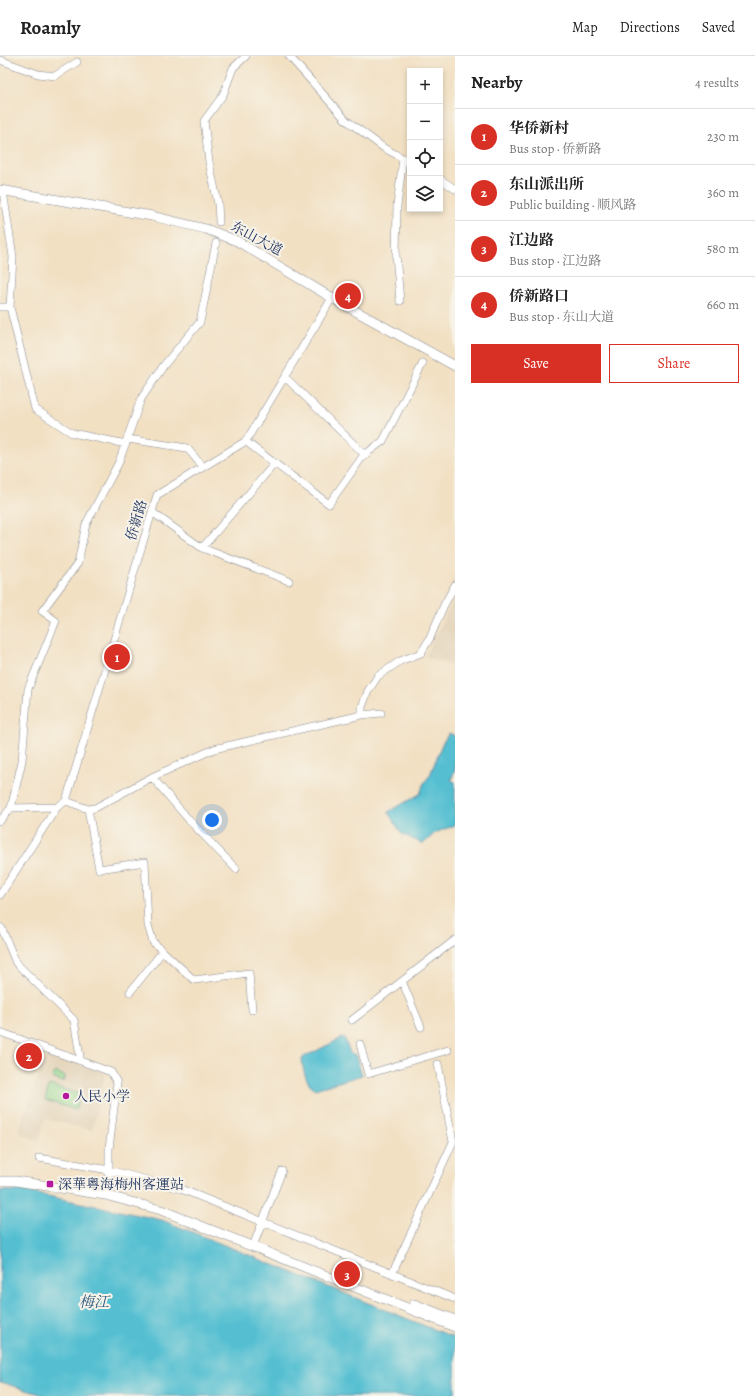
<!DOCTYPE html>
<meta charset="utf-8">
<style>
:root{--surface:#fff;--page:#f6f6f6;--text:#222;--muted:#767676;--line:#e0e0e0;--accent:#d93025}
body{margin:0;font-family:Alegreya,"Noto Serif SC",serif;background:var(--page);color:var(--text)}
.controls{position:absolute;right:12px;top:12px;display:grid;overflow:hidden;border-radius:0px;box-shadow:0 2px 6px #0003}
.controls button{width:36px;height:36px;display:grid;place-items:center;padding:0;border:0;border-bottom:1px solid var(--line);background:var(--surface);color:var(--text);font:20px sans-serif}
.you{position:absolute;left:212px;top:764px;width:14px;height:14px;margin:-10px;border:3px solid #fff;border-radius:50%;background:#1a73e8;box-shadow:0 0 0 6px #1a73e833}
.badge{display:grid;place-items:center;width:26px;height:26px;border-radius:50%;background:var(--accent);color:#fff;font-size:13px;font-weight:700}
.pin{position:absolute;translate:-50% -50%;border:2px solid #fff;box-shadow:0 1px 4px #0006}
.list{margin:0;padding:0;list-style:none}
h2{display:flex;justify-content:space-between;align-items:center;height:52px;margin:0;padding:0 16px;font-size:17px}
h2 small{font-size:13px;font-weight:400;color:var(--muted)}
.list li{display:grid;grid-template-columns:26px 1fr auto;gap:12px;align-items:center;box-sizing:border-box;height:56px;padding:0 16px;border-top:1px solid var(--line)}
.list b{display:block;font-size:15px;white-space:nowrap}
.list p{margin:0;font-size:13px;white-space:nowrap;color:var(--muted)}
.list em{font-size:13px;font-style:normal;color:var(--muted)}
.actions{display:flex;gap:8px;padding:12px 16px}
.actions a{flex:1;padding:9px 0;border:1px solid var(--accent);border-radius:0px;text-align:center;font-size:14px;color:var(--accent)}
.actions .main{background:var(--accent);color:#fff}
.icon{flex:none;width:22px;height:22px;fill:none;stroke:currentColor;stroke-width:2;stroke-linecap:round;stroke-linejoin:round}
.map{position:relative;flex:none;width:455px;height:1340px;overflow:hidden}
header{display:flex;align-items:center;gap:24px;box-sizing:border-box;height:56px;padding:0 20px;background:var(--surface);border-bottom:1px solid var(--line)}
header strong{font-size:19px}
nav{display:flex;gap:22px;margin-inline-start:auto;font-size:14px}
main{display:flex}
aside{flex:1;background:var(--surface)}
.map>svg:first-child{display:block}
.built{fill:#e2d1b6}
.green{fill:#96d78e;stroke:#588376}
.water{fill:#55bfd1;stroke:#387798}
.lines{fill:none;stroke-linecap:round;stroke-linejoin:round}
.minor-casing{stroke:#868890;stroke-width:8}
.major-casing{stroke:#868890;stroke-width:10}
.minor{stroke:#fff;stroke-width:7}
.major{stroke:#fff;stroke-width:9}
.poi-dot{fill:#b5179e;stroke:#f7f3e8;stroke-width:1.5}
.labels{text-anchor:middle;stroke-width:4;stroke-linejoin:round;paint-order:stroke}
.street-label{font-size:14px;fill:#1b2f5e;stroke:#f7f3e8}
.poi-label{font-size:14px;fill:#1b2f5e;stroke:#f7f3e8;text-anchor:start}
.water-label{font-size:15px;font-style:italic;fill:#2c5a80;stroke:#f7f3e8}
</style>
<header>
<strong>Roamly</strong>
<nav><a>Map</a><a>Directions</a><a>Saved</a></nav>
</header>
<main>
<div class="map">
<svg width="455" height="1340" viewBox="0 0 455 1340">
<rect width="100%" height="100%" fill="#f7f3e8"/>
<filter id="ink" filterUnits="userSpaceOnUse"><feTurbulence type="fractalNoise" baseFrequency=".025" numOctaves="2"/><feDisplacementMap in="SourceGraphic" scale="8" xChannelSelector="R" yChannelSelector="G"/><feConvolveMatrix kernelMatrix="1 2 1 2 8 2 1 2 1" color-interpolation-filters="sRGB"/></filter>
<filter id="wash" filterUnits="userSpaceOnUse"><feTurbulence type="fractalNoise" baseFrequency=".012" numOctaves="4" result="noise"/><feDisplacementMap in="SourceGraphic" scale="16" xChannelSelector="R" yChannelSelector="G"/><feGaussianBlur stdDeviation="0.9" result="paint"/><feColorMatrix in="noise" values="0 0 0 0 0 0 0 0 0 0 0 0 0 0 0 0 0 1.4 0 .05"/><feComposite in="paint" operator="in"/></filter>
<g filter="url(#wash)">
<rect width="100%" height="100%" fill="#f2e0c3"/>
<path class="built" d="M 455,540 L 455,611 L 425,600 Z
M 47,997 L 105,1017 L 92,1074 L 45,1063 L 39,1085 L 18,1076 Z"/>
<path class="green" d="M 55,1016 L 65,1020 L 63,1026 L 52,1022 Z
M 49,1029 L 80,1038 L 76,1054 L 45,1044 Z"/>
<path class="water" d="M 449,677 L 455,680 L 455,713 L 451,724 L 455,726 L 455,769 L 435,777 L 423,788 L 402,778 L 388,756 L 420,738 L 424,727 L 430,719 L 442,688 Z
M 344,981 L 351,999 L 355,998 L 362,1019 L 315,1033 C 305,1026 303,1014 302,1002 Z
M 19,1134 L 162,1164 L 455,1282 L 455,1340 L 46,1340 L 0,1326 L 0,1135 Z"/>
</g>
<g filter="url(#ink)">
<g class="lines">
<g class="minor-casing">
<path id="minor" d="M 289,0 L 346,64 L 384,92 L 410,106
M 0,4 L 38,18 L 55,20 L 77,6
M 440,123 L 455,133
M 3,135 L 13,201 L 10,251 L 35,353 L 72,377 L 126,388
M 219,166 L 218,148 L 209,106 L 204,65 L 223,39 L 233,12 L 246,0
M 400,245 L 396,199 L 397,150 L 403,102
M 0,251 L 10,251
M 285,321 L 365,399
M 128,383 L 187,392 L 203,411
M 245,385 L 329,448 L 363,400 L 383,385 L 423,307
M 152,456 L 202,492 L 289,525
M 202,492 L 275,407
M 362,659 L 362,651 L 368,635 L 378,620 L 400,605 L 421,597 L 430,582 L 444,549 L 455,529
M 152,721 L 189,764 L 236,813
M 66,745 L 88,753 L 95,752 L 152,721 L 214,693 L 362,659 L 381,657
M 11,752 L 22,705 L 28,633 L 56,565 L 42,555 L 78,507 L 86,468 L 119,406 L 141,343 L 164,309 L 200,266 L 216,187
M 88,753 L 99,813 L 145,806 L 148,869 L 153,886 L 194,924 L 249,917 L 252,954
M 0,765 L 11,752 L 57,751
M 0,839 L 57,751 L 66,745 L 157,439 L 246,385 L 332,242
M 0,871 L 2,873 L 16,907 L 74,964 L 80,1000
M 402,925 L 421,971
M 130,936 L 163,895
M 352,964 L 455,884
M 0,976 L 111,1016 L 117,1027 L 109,1093 L 109,1114 L 106,1133
M 360,988 L 368,1018 L 448,994
M 39,1102 L 109,1114 L 181,1133 L 455,1243
M 255,1185 L 282,1115
M 392,1218 L 453,1086 L 438,1008"/>
</g>
<g class="major-casing">
<path id="major" d="M 0,134 L 152,160 L 206,173 L 237,185 L 332,242 L 455,310
M 0,1125 L 16,1125 L 105,1139 L 161,1154 L 455,1271
M 414,1248 L 455,1264"/>
</g>
<use href="#minor" class="minor"/>
<use href="#major" class="major"/>
</g>
</g>
<g class="poi-dot">
<circle cx="66" cy="1040" r="4"/>
<rect x="46" y="1124" width="8" height="8" rx="2"/>
</g>
<g class="labels">
<g class="street-label">
<text transform="translate(257 182) rotate(28)" y="5">东山大道</text>
<text transform="translate(136 464) rotate(-73)" y="5">侨新路</text>
</g>
<g class="poi-label">
<text x="74" y="1045">人民小学</text>
<text x="58" y="1133">深華粵海梅州客運站</text>
</g>
<g class="water-label">
<text x="94" y="1251">梅江</text>
</g>
</g>
</svg>
<div class="controls">
<button>+</button>
<button>−</button>
<button><svg class="icon" aria-label="locate" viewBox="0 0 24 24"><circle cx="12" cy="12" r="6"/><path d="M12 2v4M12 18v4M2 12h4M18 12h4"/></svg></button>
<button><svg class="icon" aria-label="layers" viewBox="0 0 24 24"><path d="M12 4l9 5-9 5-9-5zM3 14l9 5 9-5"/></svg></button>
</div>
<div class="you"></div>
<div class="pin badge" style="left:117px;top:601px">1</div>
<div class="pin badge" style="left:29px;top:1000px">2</div>
<div class="pin badge" style="left:347px;top:1218px">3</div>
<div class="pin badge" style="left:348px;top:240px">4</div>
</div>
<aside>
<h2>Nearby<small>4 results</small></h2>
<ul class="list">
<li><span class="badge">1</span><div><b>华侨新村</b><p>Bus stop · 侨新路</p></div><em>230 m</em></li>
<li><span class="badge">2</span><div><b>东山派出所</b><p>Public building · 顺风路</p></div><em>360 m</em></li>
<li><span class="badge">3</span><div><b>江边路</b><p>Bus stop · 江边路</p></div><em>580 m</em></li>
<li><span class="badge">4</span><div><b>侨新路口</b><p>Bus stop · 东山大道</p></div><em>660 m</em></li>
</ul>
<div class="actions"><a class="main">Save</a><a>Share</a></div>
</aside>
</main>
